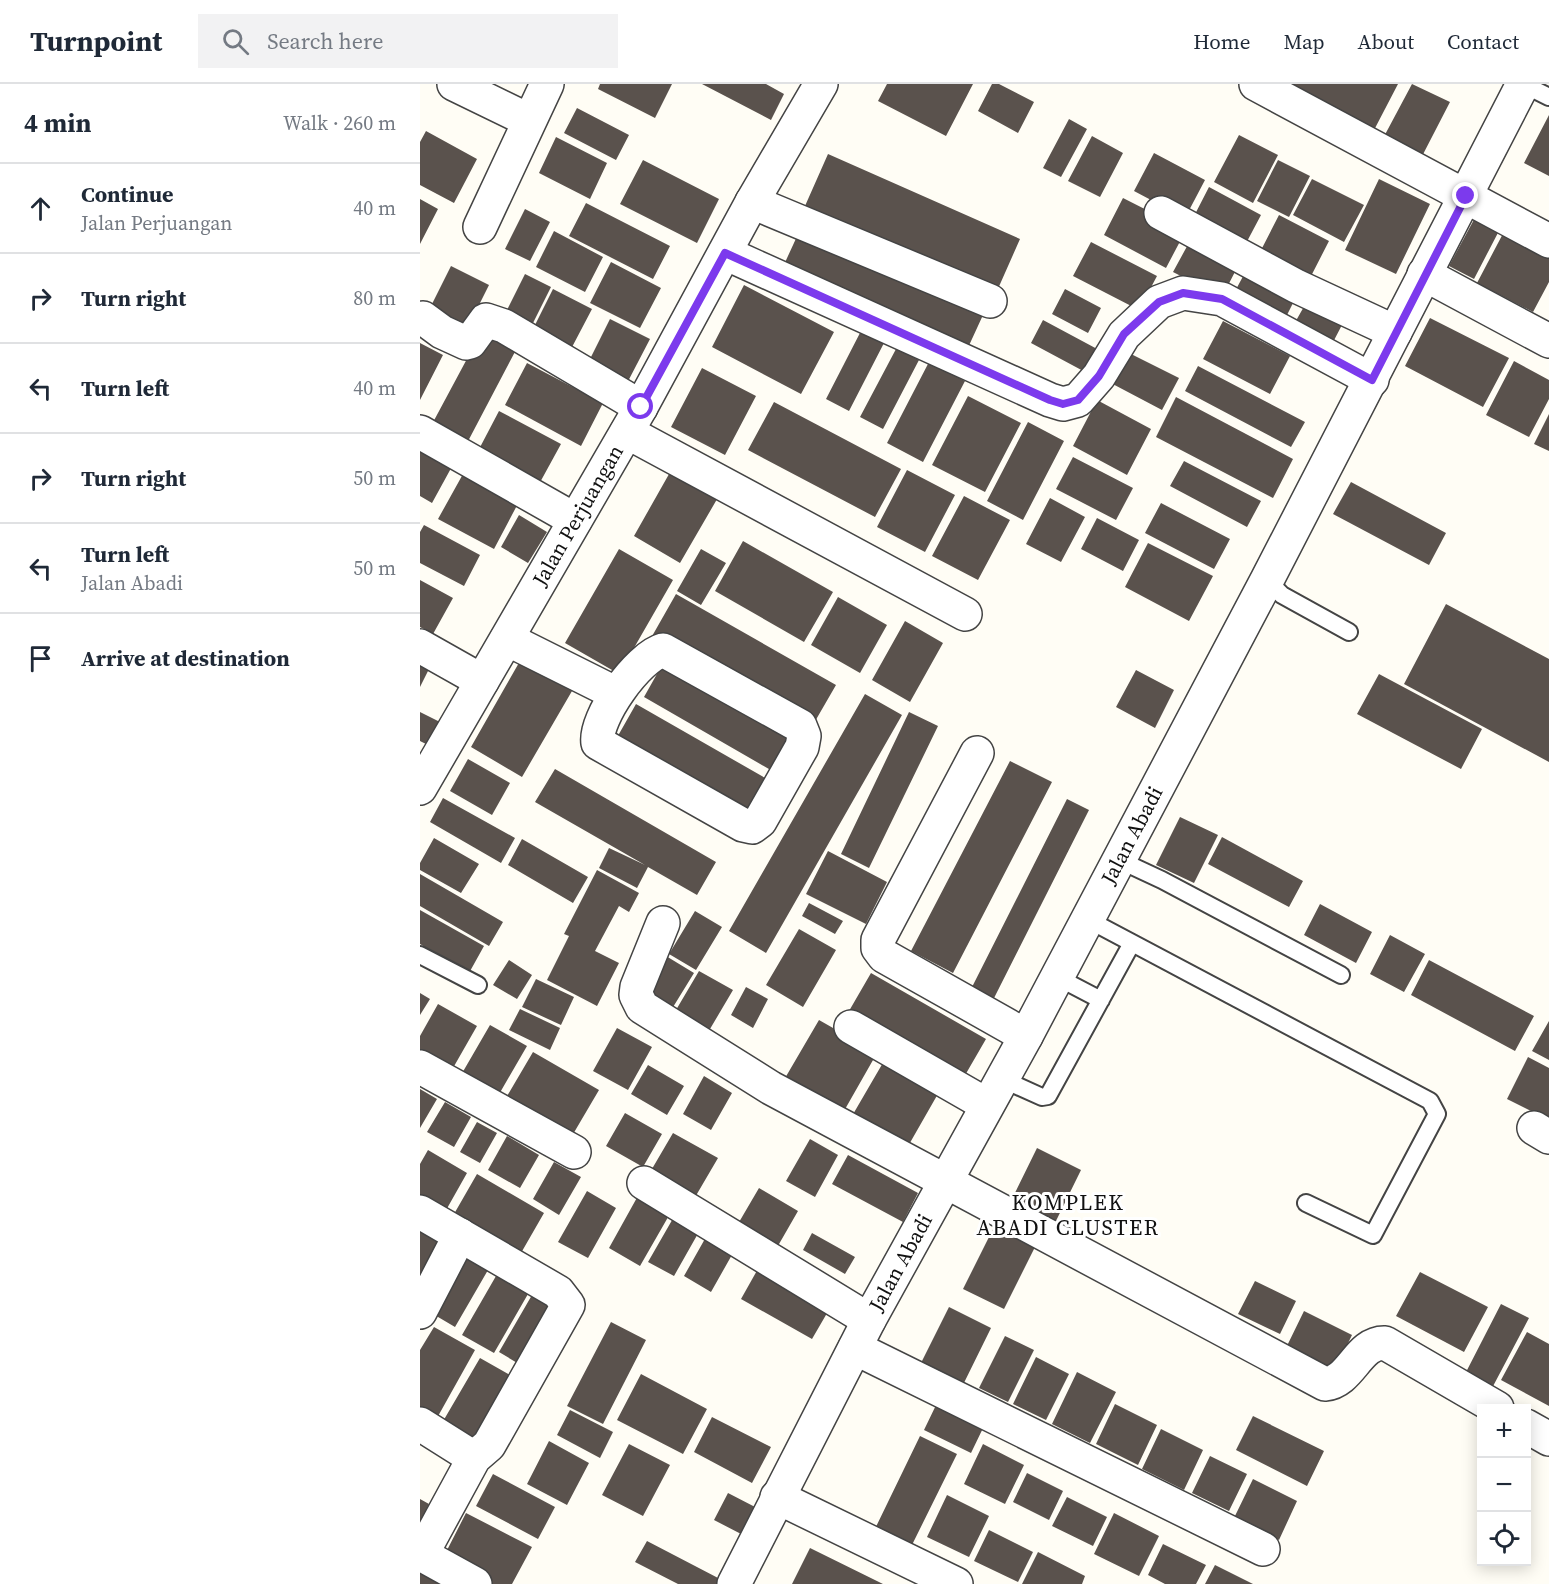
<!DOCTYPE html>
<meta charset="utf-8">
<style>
:root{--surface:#fff;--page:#f2f2f3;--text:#1f2937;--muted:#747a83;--line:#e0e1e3}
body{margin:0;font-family:"Source Serif 4",serif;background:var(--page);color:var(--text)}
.controls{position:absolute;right:18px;bottom:18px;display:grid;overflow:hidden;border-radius:0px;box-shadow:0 3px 15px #0003}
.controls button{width:54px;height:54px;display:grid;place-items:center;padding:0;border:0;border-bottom:2px solid var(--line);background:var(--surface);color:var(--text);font:30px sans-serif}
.stop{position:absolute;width:18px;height:18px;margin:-14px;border:4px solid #7c3aed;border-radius:50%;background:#fff}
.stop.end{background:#7c3aed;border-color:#fff;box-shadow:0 2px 6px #0008}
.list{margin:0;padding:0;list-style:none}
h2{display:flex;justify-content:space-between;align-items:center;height:78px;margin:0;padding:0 24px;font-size:26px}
h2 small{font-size:20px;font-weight:400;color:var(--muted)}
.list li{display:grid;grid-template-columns:39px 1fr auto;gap:18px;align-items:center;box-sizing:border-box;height:90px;padding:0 24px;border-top:2px solid var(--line)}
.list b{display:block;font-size:22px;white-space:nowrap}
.list p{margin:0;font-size:20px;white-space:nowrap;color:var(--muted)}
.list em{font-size:20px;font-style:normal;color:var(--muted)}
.icon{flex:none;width:33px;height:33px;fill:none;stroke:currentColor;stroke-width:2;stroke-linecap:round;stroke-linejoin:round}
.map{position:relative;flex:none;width:1129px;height:1500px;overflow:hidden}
header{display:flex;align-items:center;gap:36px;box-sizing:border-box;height:84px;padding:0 30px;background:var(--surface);border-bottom:2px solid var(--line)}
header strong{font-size:28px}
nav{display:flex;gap:33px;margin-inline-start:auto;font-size:21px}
.search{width:420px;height:54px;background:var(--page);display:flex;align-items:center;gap:15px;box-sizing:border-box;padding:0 21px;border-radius:0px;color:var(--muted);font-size:22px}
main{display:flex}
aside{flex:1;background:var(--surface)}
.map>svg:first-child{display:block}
.building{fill:#5a524d}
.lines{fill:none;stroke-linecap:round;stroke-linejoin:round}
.service-casing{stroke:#444;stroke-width:20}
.minor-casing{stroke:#444;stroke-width:36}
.tertiary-casing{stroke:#444;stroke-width:36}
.service{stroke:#fff;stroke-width:16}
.minor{stroke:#fff;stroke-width:33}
.tertiary{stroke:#fff;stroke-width:33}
.route{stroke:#7c3aed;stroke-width:8}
.labels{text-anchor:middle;stroke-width:6;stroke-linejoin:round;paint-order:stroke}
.street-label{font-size:21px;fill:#111;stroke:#fff}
.neighbourhood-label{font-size:22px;letter-spacing:1.5px;fill:#111;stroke:#fff}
</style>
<header>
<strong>Turnpoint</strong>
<div class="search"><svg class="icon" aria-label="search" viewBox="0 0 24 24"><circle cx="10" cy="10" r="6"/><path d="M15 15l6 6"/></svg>Search here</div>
<nav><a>Home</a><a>Map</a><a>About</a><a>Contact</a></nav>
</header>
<main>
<aside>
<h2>4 min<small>Walk · 260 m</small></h2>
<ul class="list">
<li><svg class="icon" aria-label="ahead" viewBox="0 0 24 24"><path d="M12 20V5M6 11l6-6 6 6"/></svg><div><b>Continue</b><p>Jalan Perjuangan</p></div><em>40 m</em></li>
<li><svg class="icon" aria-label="right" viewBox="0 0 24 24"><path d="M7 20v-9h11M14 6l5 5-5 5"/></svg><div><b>Turn right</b></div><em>80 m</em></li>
<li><svg class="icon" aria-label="left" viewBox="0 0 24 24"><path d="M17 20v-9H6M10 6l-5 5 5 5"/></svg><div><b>Turn left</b></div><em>40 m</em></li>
<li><svg class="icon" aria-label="right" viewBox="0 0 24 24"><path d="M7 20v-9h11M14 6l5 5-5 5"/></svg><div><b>Turn right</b></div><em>50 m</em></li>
<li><svg class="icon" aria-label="left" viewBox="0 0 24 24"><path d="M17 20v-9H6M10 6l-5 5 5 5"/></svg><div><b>Turn left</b><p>Jalan Abadi</p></div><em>50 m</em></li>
<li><svg class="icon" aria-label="arrive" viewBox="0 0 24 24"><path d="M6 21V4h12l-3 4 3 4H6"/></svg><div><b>Arrive at destination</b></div></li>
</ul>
</aside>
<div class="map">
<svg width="1129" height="1500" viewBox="0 0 1129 1500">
<rect width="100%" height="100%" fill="#fffdf5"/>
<path class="building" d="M 180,0 L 252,0 L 235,34 L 178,5 Z
M 282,0 L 346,0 L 364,10 L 351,36 Z
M 467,0 L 553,0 L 526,52 L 458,17 Z
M 572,0 L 579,0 L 614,18 L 598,49 L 558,27 Z
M 861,0 L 978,0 L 953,48 Z
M 992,0 L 1030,18 L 998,80 L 960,60 Z
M 157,24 L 209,51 L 196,76 L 144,49 Z
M 1129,31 L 1129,92 L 1104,79 Z
M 649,35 L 667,45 L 641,93 L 623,84 Z
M 6,47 L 57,75 L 34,119 L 0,101 L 0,58 Z
M 819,51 L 858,71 L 833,119 L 794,98 Z
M 672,52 L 703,69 L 680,113 L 648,97 Z
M 136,53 L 187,79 L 170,115 L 119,89 Z
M 734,69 L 785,96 L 765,134 L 714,107 Z
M 408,70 L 600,155 L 577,207 L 385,122 Z
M 223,76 L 299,115 L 277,159 L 200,120 Z
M 858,76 L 890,92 L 869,133 L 837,117 Z
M 892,95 L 944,121 L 924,158 L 873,131 Z
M 959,95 L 1010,120 L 976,190 L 925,166 Z
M 789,103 L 841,131 L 823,165 L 771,138 Z
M 703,114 L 766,146 L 746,184 L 684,151 Z
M 0,115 L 18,125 L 0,160 Z
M 166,119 L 250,162 L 233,195 L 149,152 Z
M 105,125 L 130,138 L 110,177 L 85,165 Z
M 1057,130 L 1081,143 L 1054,195 L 1029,182 Z
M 859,131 L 909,157 L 888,198 L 838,172 Z
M 1087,142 L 1129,164 L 1129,198 L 1113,228 L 1057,199 Z
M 134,147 L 183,173 L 165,208 L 116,183 Z
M 379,148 L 563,231 L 546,268 L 362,185 Z
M 771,155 L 819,180 L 802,213 L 753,188 Z
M 671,158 L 737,192 L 719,226 L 653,192 Z
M 191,178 L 241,204 L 220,244 L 170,219 Z
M 31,182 L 69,201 L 48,243 L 10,224 Z
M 828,183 L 878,209 L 864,237 L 813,211 Z
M 105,190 L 131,203 L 108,249 L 82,236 Z
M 324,201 L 414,248 L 381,310 L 292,263 Z
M 133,205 L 172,225 L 151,265 L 113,245 Z
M 645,205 L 681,224 L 668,249 L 632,230 Z
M 886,219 L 923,239 L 911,262 L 873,242 Z
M 1010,234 L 1089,274 L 1063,323 L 985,282 Z
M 190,235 L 230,255 L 205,303 L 166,283 Z
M 623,236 L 679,266 L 667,289 L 611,259 Z
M 803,237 L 870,272 L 850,310 L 783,275 Z
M 63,245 L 97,264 L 46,361 L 11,342 Z
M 441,247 L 464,259 L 429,327 L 406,315 Z
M 0,259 L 23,271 L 0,316 Z
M 476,265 L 499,276 L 463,345 L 440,333 Z
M 703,266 L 759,294 L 742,326 L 687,297 Z
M 1094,277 L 1129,296 L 1129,315 L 1109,353 L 1066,331 Z
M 509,278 L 545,297 L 503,378 L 467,359 Z
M 107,279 L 183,319 L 161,362 L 85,321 Z
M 778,282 L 885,338 L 871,363 L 765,307 Z
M 282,284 L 336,312 L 305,371 L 251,343 Z
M 548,312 L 601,339 L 565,408 L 512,381 Z
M 756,313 L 873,375 L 853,414 L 736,353 Z
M 677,316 L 731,345 L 707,391 L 653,362 Z
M 354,318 L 481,385 L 455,433 L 328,366 Z
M 79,327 L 141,360 L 118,402 L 57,369 Z
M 1129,330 L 1129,367 L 1114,360 Z
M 608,338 L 644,357 L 603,436 L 567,417 Z
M 0,358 L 35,377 L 12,419 L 0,412 Z
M 653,373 L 713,404 L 696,436 L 636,405 Z
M 764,377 L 841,417 L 827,443 L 750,402 Z
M 48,381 L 103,410 L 74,465 L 18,435 Z
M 253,383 L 300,410 L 260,479 L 214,452 Z
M 487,386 L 535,411 L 505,468 L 457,443 Z
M 931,398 L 1026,449 L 1009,481 L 913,430 Z
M 544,412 L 590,436 L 558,496 L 512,472 Z
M 630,414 L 665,433 L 641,478 L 606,460 Z
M 741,419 L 810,455 L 794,485 L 725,449 Z
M 99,431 L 127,448 L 108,479 L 81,463 Z
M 677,434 L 719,456 L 703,487 L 661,465 Z
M 4,441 L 60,471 L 44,502 L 0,479 L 0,448 Z
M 323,457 L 413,508 L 384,558 L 295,507 Z
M 728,459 L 793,492 L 769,537 L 705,503 Z
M 199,465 L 253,496 L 199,590 L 145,559 Z
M 281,465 L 306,479 L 281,521 L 257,507 Z
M 0,496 L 33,514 L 13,550 L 0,543 Z
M 256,510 L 416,601 L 390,646 L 231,554 Z
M 418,513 L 467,541 L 440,589 L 391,561 Z
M 1026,520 L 1129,575 L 1129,678 L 984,600 Z
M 485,537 L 523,559 L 490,618 L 452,596 Z
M 100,577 L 152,607 L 102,693 L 51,663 Z
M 0,579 L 10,583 L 0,603 Z
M 242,581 L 379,660 L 361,692 L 224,613 Z
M 716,586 L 754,606 L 735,644 L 696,623 Z
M 959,590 L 1062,645 L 1041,685 L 937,630 Z
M 445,610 L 482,631 L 346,869 L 309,847 Z
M 216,620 L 354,699 L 333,736 L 195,657 Z
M 0,628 L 22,639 L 10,662 L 0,657 Z
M 489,628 L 518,642 L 449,784 L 421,770 Z
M 48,675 L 90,699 L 72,731 L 30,707 Z
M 590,677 L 632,698 L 533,889 L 491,867 Z
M 135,685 L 296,778 L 277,811 L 228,783 L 217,804 L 179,784 L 189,764 L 225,781 L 115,718 Z
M 23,714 L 95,754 L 81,779 L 10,738 Z
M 647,715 L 669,726 L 571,920 L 549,909 Z
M 760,733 L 798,751 L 774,799 L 736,781 Z
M 802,753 L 883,797 L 869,823 L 788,780 Z
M 14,754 L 59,780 L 41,809 L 0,786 L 0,779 Z
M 102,755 L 168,793 L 153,819 L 88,781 Z
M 408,767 L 467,798 L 446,840 L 386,810 Z
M 177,786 L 219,809 L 209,828 L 199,822 L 175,867 L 199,879 L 177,922 L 127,896 L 149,852 L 144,850 Z
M 0,790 L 83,838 L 69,862 L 0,822 Z
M 389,819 L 423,837 L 415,850 L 382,832 Z
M 900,820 L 952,848 L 936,879 L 884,851 Z
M 0,826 L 64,862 L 49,889 L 0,860 Z
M 275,827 L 302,843 L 276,886 L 249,870 Z
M 379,845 L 416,866 L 383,923 L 346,901 Z
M 970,851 L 1005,870 L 984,908 L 950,890 Z
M 246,872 L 274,889 L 250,928 L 223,911 Z
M 89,876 L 112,891 L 97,915 L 73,901 Z
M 1009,876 L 1114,932 L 1095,967 L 991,911 Z
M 279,887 L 313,906 L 290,945 L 256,926 Z
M 451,889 L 566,955 L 544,993 L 429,927 Z
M 116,895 L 154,913 L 141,941 L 102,923 Z
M 326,903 L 348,915 L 333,944 L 311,931 Z
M 0,909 L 10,915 L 0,931 Z
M 18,920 L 57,942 L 33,984 L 0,965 L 0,952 Z
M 100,925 L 140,944 L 130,966 L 89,946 Z
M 399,936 L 457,969 L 420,1034 L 361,1001 Z
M 1129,937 L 1129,976 L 1112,967 Z
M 70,941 L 107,962 L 78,1012 L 41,991 Z
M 197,944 L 232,963 L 208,1006 L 173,987 Z
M 113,968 L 179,1006 L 149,1057 L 83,1019 Z
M 1108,973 L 1129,984 L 1129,1036 L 1087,1015 Z
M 464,977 L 519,1008 L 487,1064 L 432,1032 Z
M 228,981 L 264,1002 L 247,1031 L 211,1010 Z
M 284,992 L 312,1009 L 291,1046 L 263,1030 Z
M 0,1005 L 17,1015 L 0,1044 Z
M 25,1018 L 51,1033 L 34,1063 L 7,1048 Z
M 205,1029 L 242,1050 L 223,1083 L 186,1062 Z
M 57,1038 L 77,1049 L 60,1079 L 40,1068 Z
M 253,1049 L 298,1074 L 274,1115 L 229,1090 Z
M 87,1052 L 119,1071 L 100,1104 L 68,1086 Z
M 390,1055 L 418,1071 L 395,1113 L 366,1097 Z
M 617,1064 L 661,1086 L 632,1145 L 588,1123 Z
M 8,1066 L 47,1089 L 25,1128 L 0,1113 L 0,1080 Z
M 428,1071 L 498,1109 L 483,1138 L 412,1100 Z
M 134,1078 L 161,1093 L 139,1131 L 113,1115 Z
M 57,1090 L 124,1129 L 101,1169 L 34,1130 Z
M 339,1104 L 378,1127 L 355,1167 L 315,1145 Z
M 167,1107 L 196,1124 L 168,1174 L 138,1158 Z
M 219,1110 L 251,1128 L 220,1182 L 189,1164 Z
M 255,1131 L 280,1146 L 254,1192 L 228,1178 Z
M 0,1136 L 32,1154 L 0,1211 Z
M 574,1143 L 615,1163 L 584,1225 L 543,1205 Z
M 392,1149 L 435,1173 L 425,1190 L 383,1166 Z
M 286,1153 L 313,1169 L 291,1208 L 264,1192 Z
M 46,1173 L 68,1186 L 35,1243 L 13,1230 Z
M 339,1183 L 410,1224 L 392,1255 L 321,1215 Z
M 1000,1188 L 1068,1223 L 1044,1268 L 976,1232 Z
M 76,1192 L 108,1210 L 74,1269 L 42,1251 Z
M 835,1197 L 876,1217 L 860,1250 L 818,1230 Z
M 112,1211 L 137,1226 L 104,1283 L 79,1268 Z
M 1081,1220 L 1109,1234 L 1071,1306 L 1044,1292 Z
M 529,1223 L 571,1244 L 538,1311 L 496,1289 Z
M 884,1227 L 932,1251 L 912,1292 L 864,1268 Z
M 191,1238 L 226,1256 L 183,1340 L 147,1322 Z
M 14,1243 L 55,1266 L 17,1334 L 0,1325 L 0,1266 Z
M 1107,1248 L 1129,1260 L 1129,1322 L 1081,1296 Z
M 585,1252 L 614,1266 L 588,1318 L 559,1304 Z
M 616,1273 L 649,1290 L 626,1336 L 593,1320 Z
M 60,1274 L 97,1295 L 60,1360 L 22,1339 Z
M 657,1288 L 696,1308 L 670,1359 L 632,1340 Z
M 221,1290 L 287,1325 L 263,1370 L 197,1336 Z
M 518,1317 L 565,1340 L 551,1369 L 504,1346 Z
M 695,1320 L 737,1341 L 718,1381 L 676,1360 Z
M 150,1326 L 193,1348 L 180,1374 L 137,1351 Z
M 833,1332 L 904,1367 L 887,1402 L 816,1366 Z
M 292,1333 L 351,1363 L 332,1399 L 274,1368 Z
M 741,1345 L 783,1366 L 764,1406 L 722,1385 Z
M 500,1352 L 537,1370 L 488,1469 L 452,1451 Z
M 129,1357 L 169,1379 L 147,1421 L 107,1400 Z
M 209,1360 L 250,1381 L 223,1432 L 182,1411 Z
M 563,1360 L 604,1381 L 585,1420 L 544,1400 Z
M 790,1372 L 827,1390 L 809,1427 L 772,1409 Z
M 607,1389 L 643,1407 L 629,1436 L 593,1418 Z
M 73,1390 L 135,1423 L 118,1455 L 56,1422 Z
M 833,1395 L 877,1417 L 859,1456 L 814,1434 Z
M 308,1409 L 337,1424 L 323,1451 L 294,1436 Z
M 527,1411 L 569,1432 L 549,1473 L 507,1453 Z
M 647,1413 L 687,1433 L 673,1462 L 632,1442 Z
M 0,1415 L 9,1420 L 0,1438 Z
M 46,1429 L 112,1463 L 92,1500 L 68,1500 L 22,1476 Z
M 694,1429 L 739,1452 L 719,1492 L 674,1470 Z
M 569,1446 L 613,1468 L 598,1498 L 554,1477 Z
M 227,1457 L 300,1495 L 297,1500 L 258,1500 L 215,1478 Z
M 743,1460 L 786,1481 L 776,1500 L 745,1500 L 728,1491 Z
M 390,1464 L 463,1500 L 372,1500 Z
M 618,1468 L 665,1492 L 662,1500 L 602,1500 Z
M 795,1481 L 833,1500 L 785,1500 Z
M 0,1487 L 24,1500 L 0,1500 Z"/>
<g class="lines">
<g class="service-casing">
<path id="service" d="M 1103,0 L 1129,13
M 847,496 L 862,511 L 929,548
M 697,775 L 742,796 L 921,891
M 667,835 L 1010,1017 L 1017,1030 L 953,1151 L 886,1119
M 0,871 L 58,901
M 637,893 L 681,916
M 582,995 L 622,1013 L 628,1012 L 712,859"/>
</g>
<g class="minor-casing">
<g id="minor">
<path d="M 34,0 L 108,36"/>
<path d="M 836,0 L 1129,157"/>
<path d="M 332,118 L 570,217"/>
<path d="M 741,129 L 876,202 L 975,248"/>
<path d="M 60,143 L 127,0"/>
<path d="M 305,169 L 630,316 L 643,320 L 658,316 L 679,292 L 704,251 L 739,218 L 763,209 L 802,215 L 952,296"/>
<path d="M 1004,190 L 1129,257"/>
<path d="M 3,234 L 22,248 L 46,259 L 50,258 L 66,236 L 84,242 L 221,323"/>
<path d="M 0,348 L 155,436"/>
<path d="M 207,348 L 545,530"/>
<path d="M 87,555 L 195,609"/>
<path d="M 0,562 L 62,597"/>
<path d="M 243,566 L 380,642 L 384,652 L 382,663 L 340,737 L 332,743 L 323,741 L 178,659 C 174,634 218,573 243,566 Z"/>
<path d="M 557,669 L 458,856 L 458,864 L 464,872 L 606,952"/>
<path id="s1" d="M 0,704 L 221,323 L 332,118 L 401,0"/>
<path d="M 243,839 L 217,903 L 216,911 L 222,923 L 351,1004 L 905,1300 C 931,1298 938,1258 965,1259 L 1077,1324"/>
<path d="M 431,943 L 567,1021"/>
<path d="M 0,983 L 154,1068"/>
<path d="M 1114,1044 L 1129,1053"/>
<path d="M 224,1099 L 449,1236"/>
<path d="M 0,1128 L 138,1208 L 148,1221 L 69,1361 L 54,1374 L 4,1466 L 6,1473 L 55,1500"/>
<path d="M 0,1228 L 40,1151"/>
<path d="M 435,1264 L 843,1465"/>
<path d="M 0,1340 L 54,1374"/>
<path d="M 1106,1342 L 1129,1355"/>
<path d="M 357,1413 L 536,1500"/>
</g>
</g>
<g class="tertiary-casing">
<g id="tertiary">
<path id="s2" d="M 314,1500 L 449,1236 L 606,952 L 847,496 L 1103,0"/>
</g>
</g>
<use href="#service" class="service"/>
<use href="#minor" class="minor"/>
<use href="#tertiary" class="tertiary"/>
</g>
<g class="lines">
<path class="route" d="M 221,323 L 305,169 L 630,316 L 643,320 L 658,316 L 679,292 L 704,250 L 739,218 L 763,209 L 802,215 L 952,296 L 1046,112"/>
</g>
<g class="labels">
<g class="street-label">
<text dy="7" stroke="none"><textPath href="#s1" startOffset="315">Jalan Perjuangan</textPath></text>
<text dy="7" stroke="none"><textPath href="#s2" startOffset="848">Jalan Abadi</textPath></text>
<text dy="7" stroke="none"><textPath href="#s2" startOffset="362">Jalan Abadi</textPath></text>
</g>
<g class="neighbourhood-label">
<text x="648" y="1126">KOMPLEK<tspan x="648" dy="25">ABADI CLUSTER</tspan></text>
</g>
</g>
</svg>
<div class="controls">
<button>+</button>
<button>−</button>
<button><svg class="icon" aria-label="locate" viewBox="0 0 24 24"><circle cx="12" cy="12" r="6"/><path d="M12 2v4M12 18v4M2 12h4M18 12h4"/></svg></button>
</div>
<div class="stop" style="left:221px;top:323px"></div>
<div class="stop end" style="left:1046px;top:112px"></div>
</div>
</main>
